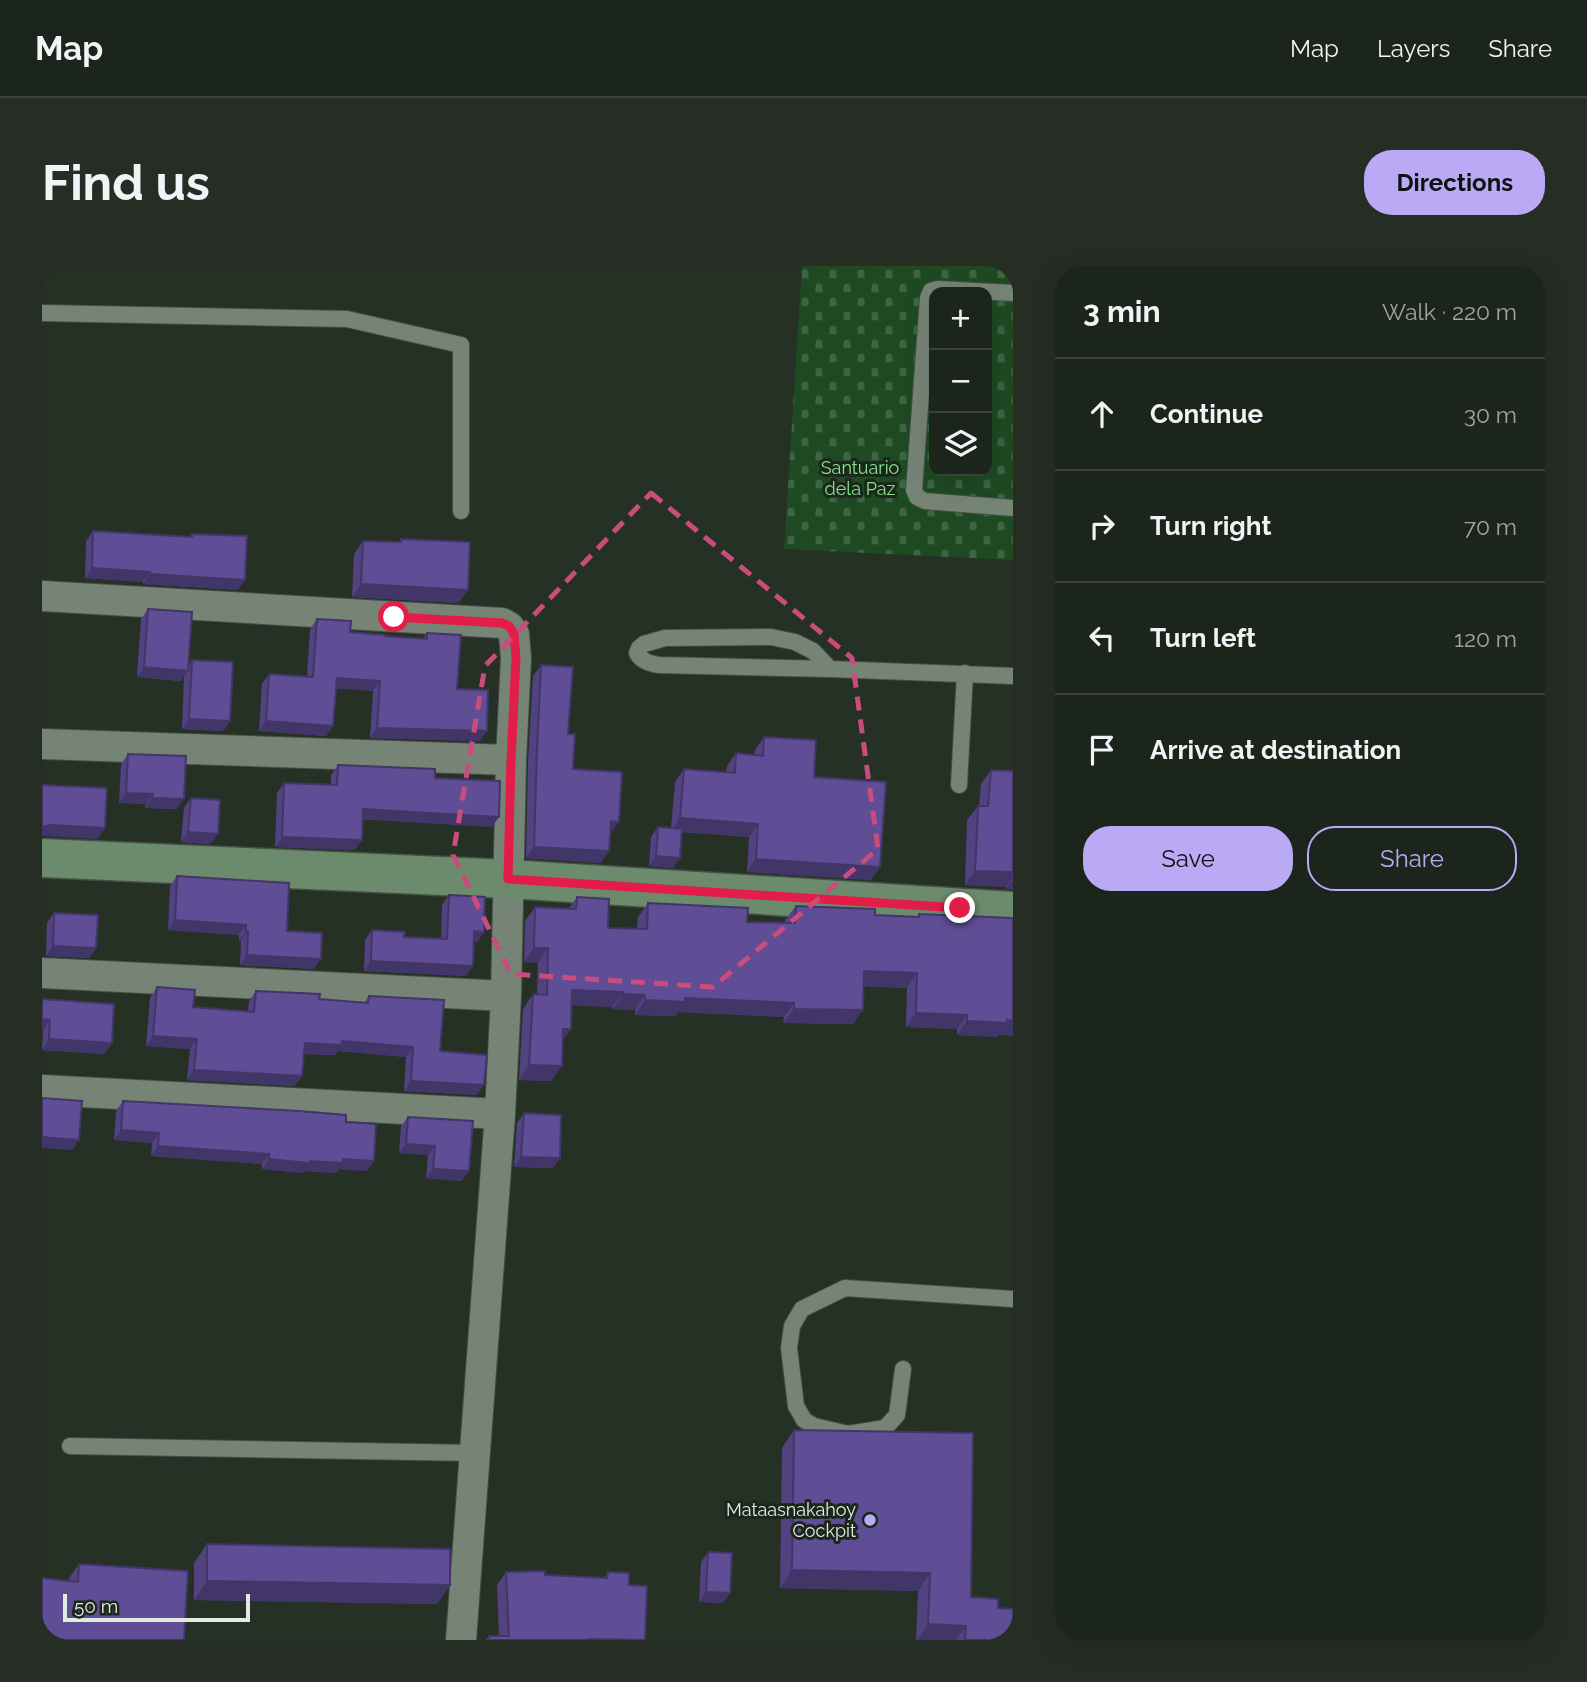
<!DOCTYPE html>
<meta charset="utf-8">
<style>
:root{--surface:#1c251c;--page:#252d25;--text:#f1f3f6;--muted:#a0a5a3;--line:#3a423b;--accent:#baaaf6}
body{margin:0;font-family:Raleway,sans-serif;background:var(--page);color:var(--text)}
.controls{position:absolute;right:21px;top:21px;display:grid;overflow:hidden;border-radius:14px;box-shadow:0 7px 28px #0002}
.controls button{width:63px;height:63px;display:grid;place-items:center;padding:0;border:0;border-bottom:2px solid var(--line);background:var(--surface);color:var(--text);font:35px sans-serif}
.scale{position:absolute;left:21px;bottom:18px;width:187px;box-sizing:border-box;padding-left:7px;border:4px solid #e2eae2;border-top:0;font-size:19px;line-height:24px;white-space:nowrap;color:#e2eae2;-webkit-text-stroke:5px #1b271b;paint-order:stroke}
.stop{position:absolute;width:21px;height:21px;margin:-16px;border:5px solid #e11d48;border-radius:50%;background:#fff}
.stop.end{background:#e11d48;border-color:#fff;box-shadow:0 2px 7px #0008}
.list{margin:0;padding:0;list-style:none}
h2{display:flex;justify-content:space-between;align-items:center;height:91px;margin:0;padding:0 28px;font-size:30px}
h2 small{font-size:23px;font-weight:400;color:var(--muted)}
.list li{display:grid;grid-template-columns:46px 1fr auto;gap:21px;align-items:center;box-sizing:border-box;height:112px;padding:0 28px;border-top:2px solid var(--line)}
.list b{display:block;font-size:26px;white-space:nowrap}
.list em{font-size:23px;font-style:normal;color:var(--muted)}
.actions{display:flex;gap:14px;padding:21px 28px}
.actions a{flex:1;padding:16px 0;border:2px solid var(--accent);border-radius:28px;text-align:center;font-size:24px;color:var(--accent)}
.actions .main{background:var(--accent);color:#111}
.icon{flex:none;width:38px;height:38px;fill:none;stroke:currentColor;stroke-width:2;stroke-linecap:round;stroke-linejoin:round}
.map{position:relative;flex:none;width:971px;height:1374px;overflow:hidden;border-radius:28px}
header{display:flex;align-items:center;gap:42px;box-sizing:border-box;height:98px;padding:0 35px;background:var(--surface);border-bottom:2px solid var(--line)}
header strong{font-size:33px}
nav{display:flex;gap:38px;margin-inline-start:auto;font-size:24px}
.intro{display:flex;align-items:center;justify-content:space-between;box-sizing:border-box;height:168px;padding:0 42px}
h1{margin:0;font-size:49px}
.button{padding:18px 32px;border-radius:28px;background:var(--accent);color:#111;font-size:24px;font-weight:700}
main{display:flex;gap:42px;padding:0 42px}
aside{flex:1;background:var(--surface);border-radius:28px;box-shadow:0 7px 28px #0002}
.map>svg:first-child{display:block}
.cemetery{fill:url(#cemetery-stones);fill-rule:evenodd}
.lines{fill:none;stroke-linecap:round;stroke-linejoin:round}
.lane-casing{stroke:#444f45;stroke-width:18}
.street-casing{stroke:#444f45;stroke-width:32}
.secondary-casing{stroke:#444f45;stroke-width:41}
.lane{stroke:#768476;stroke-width:16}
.street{stroke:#768476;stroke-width:30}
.secondary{stroke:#6c8b6d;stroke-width:38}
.wall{fill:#524280}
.shaded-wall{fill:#423668}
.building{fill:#5f4d95;stroke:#423668;stroke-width:2}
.route{stroke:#e11d48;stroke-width:9}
.marked{fill:none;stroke:#ca4c7d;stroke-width:5;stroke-dasharray:14 9;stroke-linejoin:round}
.poi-dot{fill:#baaaf6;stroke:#1b271b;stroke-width:2.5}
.labels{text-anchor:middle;stroke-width:6;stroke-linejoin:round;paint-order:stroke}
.park-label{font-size:18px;fill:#88e28d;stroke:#1b271b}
.poi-label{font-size:18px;fill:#e2eae2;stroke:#1b271b;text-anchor:end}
</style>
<header>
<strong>Map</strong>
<nav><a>Map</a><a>Layers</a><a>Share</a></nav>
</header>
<div class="intro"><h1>Find us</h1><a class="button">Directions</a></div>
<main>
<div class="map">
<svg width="971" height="1374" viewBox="0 0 971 1374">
<defs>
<pattern id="cemetery-stones" width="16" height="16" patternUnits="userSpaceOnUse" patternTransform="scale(1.75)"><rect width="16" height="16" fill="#1e4a22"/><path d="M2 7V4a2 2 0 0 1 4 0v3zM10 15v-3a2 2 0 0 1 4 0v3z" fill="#3e6442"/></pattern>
</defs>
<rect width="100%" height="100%" fill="#253125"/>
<path class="cemetery" d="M 760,0 L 971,0 L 971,294 L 742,283 ZM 892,26 L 945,26 L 945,205 L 892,205 Z"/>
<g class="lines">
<g class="lane-casing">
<path id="lane" d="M 971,27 L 896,23 L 889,25 L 886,32 L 872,224 L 875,231 L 883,235 L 971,242
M 0,47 L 305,53 L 419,79 L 419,245
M 788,403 L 771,385 L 753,376 L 729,371 L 623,372 L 602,378 L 597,382 L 595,387 C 599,395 609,398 617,399 L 788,403 L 971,410
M 917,519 L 923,407
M 861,1103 L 855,1149 L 843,1162 L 806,1168 L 772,1160 L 762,1154 L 754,1140 L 747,1082 L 750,1060 L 760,1043 L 803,1022 L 971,1033
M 28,1180 L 433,1187"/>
</g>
<g class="street-casing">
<path id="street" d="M 0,330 L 460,357 L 467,361 L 472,368 L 474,392 L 469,494 L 464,730 L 458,848 L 419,1374
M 0,478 L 469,494
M 0,707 L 464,730
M 0,824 L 458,848"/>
</g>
<g class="secondary-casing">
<path id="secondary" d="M 0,592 L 466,613 L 971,645"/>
</g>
<use href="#lane" class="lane"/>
<use href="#street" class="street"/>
<use href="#secondary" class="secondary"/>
</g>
<path class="wall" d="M 51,265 L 147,271 L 150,268 L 196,324 L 101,318 L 101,316 L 43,312 L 44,275 Z
M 359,273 L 426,324 L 416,337 L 310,331 L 312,288 L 321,275 L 357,276 Z
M 106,343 L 147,398 L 150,394 L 188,455 L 181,465 L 140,463 L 142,410 L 139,415 L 95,411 L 99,353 Z
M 275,353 L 308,366 L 343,370 L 381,373 L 385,367 L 415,423 L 445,465 L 438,475 L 328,472 L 331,425 L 294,422 L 291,460 L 284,470 L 217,465 L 220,418 L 227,408 L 265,410 L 268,363 Z
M 499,399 L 526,468 L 531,503 L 569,567 L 559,597 L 484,592 L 486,495 L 491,410 Z
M 722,471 L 772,511 L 829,614 L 705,606 L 707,571 L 639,566 L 631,602 L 607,600 L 609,571 L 616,561 L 629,562 L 633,516 L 642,503 L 684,506 L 685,500 L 694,487 L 712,489 L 713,484 Z
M 86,488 L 135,543 L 103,542 L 104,538 L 77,537 L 79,498 Z
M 296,499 L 393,512 L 450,561 L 321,553 L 313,584 L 233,581 L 235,527 L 242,517 L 289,518 L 289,509 Z
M 949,504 L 971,505 L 971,623 L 964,623 L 964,621 L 923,619 L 925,554 L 936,540 L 937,540 L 939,518 Z
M 149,532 L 169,578 L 139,576 L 142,542 Z
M 135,610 L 245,665 L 272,703 L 198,699 L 199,675 L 197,675 L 197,669 L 126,664 L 128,620 Z
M 407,629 L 442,666 L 435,676 L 432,676 L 424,710 L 322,705 L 323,674 L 330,664 L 362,671 L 399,673 L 400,639 Z
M 535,631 L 566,662 L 595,663 L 596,651 L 606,637 L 705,656 L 743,657 L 743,654 L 754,640 L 833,649 L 875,651 L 877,648 L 956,769 L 955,771 L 915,769 L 915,763 L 864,761 L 865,722 L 822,720 L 821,744 L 811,758 L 741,757 L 742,751 L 636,746 L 633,750 L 593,749 L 593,744 L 570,743 L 570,741 L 530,739 L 529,763 L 520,775 L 520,800 L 509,815 L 477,814 L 481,743 L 491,728 L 495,729 L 496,697 L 482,696 L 483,655 L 493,641 L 527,642 Z
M 12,647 L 54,682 L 47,692 L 4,690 L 5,657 Z
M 115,721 L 151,741 L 206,745 L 207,735 L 214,725 L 277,733 L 322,737 L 327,730 L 398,785 L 435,829 L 362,825 L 364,791 L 296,785 L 293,789 L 262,788 L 260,810 L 253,820 L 145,814 L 148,783 L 104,780 L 108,732 Z
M 0,733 L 62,788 L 0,784 L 1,765 Z
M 81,835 L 304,856 L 325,905 L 297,903 L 294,907 L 262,905 L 260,907 L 220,903 L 220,898 L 109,890 L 110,877 L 72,874 L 74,845 Z
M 482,847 L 511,902 L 472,901 L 475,857 Z
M 366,851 L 431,855 L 420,915 L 384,912 L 386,889 L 357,887 L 359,860 Z
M 752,1164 L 929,1331 L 956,1342 L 971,1374 L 874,1374 L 876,1325 L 738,1322 L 740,1182 Z
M 165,1278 L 408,1319 L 395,1338 L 152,1334 L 152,1297 Z
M 666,1286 L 688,1327 L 681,1337 L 657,1336 L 659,1296 Z
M 37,1298 L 142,1374 L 25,1315 Z
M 464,1306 L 562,1312 L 566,1306 L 587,1319 L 603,1374 L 444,1374 L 447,1370 L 457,1370 L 455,1319 Z"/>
<path class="shaded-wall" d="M 50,302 L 108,306 L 101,316 L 43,312 Z
M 108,308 L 203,314 L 196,324 L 101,318 Z
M 319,318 L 426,324 L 416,337 L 310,331 Z
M 102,401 L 146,405 L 139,415 L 95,411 Z
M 295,412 L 338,415 L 331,425 L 288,422 Z
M 147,453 L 188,455 L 181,465 L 140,463 Z
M 224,455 L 291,460 L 284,470 L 217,465 Z
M 335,462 L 445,465 L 438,475 L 328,472 Z
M 84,527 L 111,528 L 104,538 L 77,537 Z
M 110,532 L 142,533 L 135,543 L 103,542 Z
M 321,543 L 457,551 L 450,561 L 314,553 Z
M 638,552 L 716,558 L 707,571 L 629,565 Z
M 569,555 L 577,556 L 569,567 L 561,567 Z
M 8,559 L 63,562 L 56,573 L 0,570 L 0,561 Z
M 146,566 L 176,568 L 169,578 L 139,576 Z
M 240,571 L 320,574 L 313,584 L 233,581 Z
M 492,581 L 567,585 L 559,597 L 484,592 Z
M 614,590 L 638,592 L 631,602 L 607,600 Z
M 714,593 L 838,601 L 829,614 L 705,606 Z
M 933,605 L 971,606 L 971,611 L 964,621 L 923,619 Z
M 971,613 L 971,623 L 964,623 Z
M 133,654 L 204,659 L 197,669 L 126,664 Z
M 204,665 L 206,665 L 199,675 L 197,675 Z
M 432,665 L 442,666 L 435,676 L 425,675 Z
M 11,680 L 54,682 L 47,692 L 4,690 Z
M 492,682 L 506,682 L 496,697 L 482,696 Z
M 205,689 L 279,693 L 272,703 L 198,699 Z
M 329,695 L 431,700 L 424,710 L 322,705 Z
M 822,705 L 875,707 L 865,722 L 812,720 Z
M 530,724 L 581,726 L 570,741 L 520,739 Z
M 581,728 L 603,729 L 593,744 L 570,743 Z
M 643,732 L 752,737 L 742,751 L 636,746 L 633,750 L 593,749 L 603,734 Z
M 752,743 L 821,744 L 811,758 L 741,757 Z
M 874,747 L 925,749 L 915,763 L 864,761 Z
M 0,753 L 8,754 L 1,765 L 0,765 Z
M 965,754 L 971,755 L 971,770 L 956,769 L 955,771 L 915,769 L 925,755 Z
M 521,763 L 529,763 L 519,777 Z
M 111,770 L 155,773 L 148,783 L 104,780 Z
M 7,773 L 70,777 L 62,788 L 0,784 Z
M 300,775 L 371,781 L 364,791 L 296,785 L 293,789 L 256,787 L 263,777 Z
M 487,799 L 520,800 L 509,815 L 477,814 Z
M 152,804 L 260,810 L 253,820 L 145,814 Z
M 369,815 L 442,819 L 435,829 L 362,825 Z
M 79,864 L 117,867 L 110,877 L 72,874 Z
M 0,871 L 37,874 L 30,884 L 0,882 Z
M 364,878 L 393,880 L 386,889 L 357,887 Z
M 116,880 L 227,888 L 220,898 L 109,890 Z
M 479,891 L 518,892 L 511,902 L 472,901 Z
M 227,893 L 301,893 L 332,895 L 325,905 L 297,903 L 294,907 L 262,905 L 260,907 L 220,903 Z
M 391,903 L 427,905 L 420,915 L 384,912 Z
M 750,1304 L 888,1307 L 876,1325 L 738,1322 Z
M 165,1315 L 408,1319 L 395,1338 L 152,1334 Z
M 664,1326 L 688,1327 L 681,1337 L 657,1336 Z
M 886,1358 L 924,1360 L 914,1374 L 875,1374 Z"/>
<path class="building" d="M 51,265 L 150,271 L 150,268 L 205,270 L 203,314 L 108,308 L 108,306 L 50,302 Z
M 359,273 L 428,276 L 426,324 L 319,318 L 321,275 L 359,276 Z
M 106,343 L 150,346 L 146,405 L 102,401 Z
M 275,353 L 309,355 L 308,366 L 343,369 L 343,370 L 385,373 L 385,367 L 419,369 L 415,423 L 446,424 L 445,465 L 335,462 L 338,415 L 295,412 L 291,460 L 224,455 L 227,408 L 271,411 Z
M 150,394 L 191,396 L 188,455 L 147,453 Z
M 499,399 L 531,401 L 526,468 L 533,468 L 531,503 L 580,506 L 577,556 L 569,555 L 567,585 L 492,581 L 495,483 Z
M 722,471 L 774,474 L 772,511 L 844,516 L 838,601 L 714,593 L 716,558 L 638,552 L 642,503 L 693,507 L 694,487 L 721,490 Z
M 86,488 L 144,490 L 142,533 L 110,532 L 111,528 L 84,527 Z
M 296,499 L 393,503 L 393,512 L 458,515 L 457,551 L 321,543 L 320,574 L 240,571 L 242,517 L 295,519 Z
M 949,504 L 971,505 L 971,606 L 933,605 L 936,540 L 946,540 Z
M 0,519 L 65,522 L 63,562 L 8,559 L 0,561 Z
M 149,532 L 178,534 L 176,568 L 146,566 Z
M 616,561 L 640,563 L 638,592 L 614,590 Z
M 135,610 L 247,617 L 245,665 L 280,667 L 279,693 L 205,689 L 206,665 L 204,665 L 204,659 L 133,654 Z
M 407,629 L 443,631 L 442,666 L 432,665 L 431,700 L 329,695 L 330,664 L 363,666 L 362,671 L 405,673 Z
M 535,631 L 567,633 L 566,662 L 605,663 L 606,637 L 706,642 L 705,656 L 753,657 L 754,640 L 833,643 L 833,649 L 877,651 L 877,648 L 971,652 L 971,755 L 965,754 L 965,757 L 925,755 L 925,749 L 874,747 L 875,707 L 822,705 L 821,744 L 752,743 L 752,737 L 643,732 L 643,736 L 603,734 L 603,729 L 581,728 L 581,726 L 530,724 L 529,763 L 521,763 L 520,800 L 487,799 L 491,728 L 505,729 L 506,682 L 492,682 L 493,641 L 534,643 Z
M 12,647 L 56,649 L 54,682 L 11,680 Z
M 115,721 L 153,724 L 151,741 L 212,746 L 214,725 L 278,728 L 277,733 L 326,737 L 327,730 L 402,734 L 398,785 L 445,789 L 442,819 L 369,815 L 371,781 L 300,775 L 300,779 L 263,777 L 260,810 L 152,804 L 155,773 L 111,770 Z
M 0,733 L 72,738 L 70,777 L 7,773 L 8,754 L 0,753 Z
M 0,832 L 40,835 L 37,874 L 0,871 Z
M 81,835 L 257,845 L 304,849 L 304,856 L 334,858 L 332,895 L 301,893 L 301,897 L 268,895 L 267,897 L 227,893 L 227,888 L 116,880 L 117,867 L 79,864 Z
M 482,847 L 519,849 L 518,892 L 479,891 Z
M 366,851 L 431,855 L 427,905 L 391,903 L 393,880 L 364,878 Z
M 752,1164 L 931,1167 L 929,1331 L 956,1333 L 956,1342 L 971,1343 L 971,1374 L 923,1374 L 924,1360 L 886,1358 L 888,1307 L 750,1304 Z
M 165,1278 L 408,1283 L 408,1319 L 165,1315 Z
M 666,1286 L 690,1287 L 688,1327 L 664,1326 Z
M 37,1298 L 146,1305 L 142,1374 L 0,1374 L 0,1312 L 36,1316 Z
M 503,1305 L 503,1309 L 565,1312 L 566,1306 L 587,1307 L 587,1319 L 605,1320 L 603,1374 L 547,1373 L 547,1374 L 447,1374 L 447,1370 L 467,1370 L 464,1306 Z"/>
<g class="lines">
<path class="route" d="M 352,351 L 460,357 L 467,360 L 472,368 L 474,392 L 469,494 L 466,613 L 918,642"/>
</g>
<path class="marked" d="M 609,227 L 810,392 L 836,583 L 671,721 L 469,708 L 411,589 L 443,400 Z"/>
<circle class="poi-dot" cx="828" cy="1254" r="7"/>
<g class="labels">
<g class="park-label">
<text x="818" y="208">Santuario<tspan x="818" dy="21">dela Paz</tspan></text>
</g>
<g class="poi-label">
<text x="814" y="1250">Mataasnakahoy<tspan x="814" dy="21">Cockpit</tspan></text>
</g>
</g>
</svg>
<div class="controls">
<button>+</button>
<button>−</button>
<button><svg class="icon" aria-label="layers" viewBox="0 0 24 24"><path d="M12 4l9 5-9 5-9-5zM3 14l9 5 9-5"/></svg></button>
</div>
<div class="scale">50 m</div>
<div class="stop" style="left:352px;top:351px"></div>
<div class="stop end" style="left:918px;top:642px"></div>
</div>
<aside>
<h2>3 min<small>Walk · 220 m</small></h2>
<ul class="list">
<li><svg class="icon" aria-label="ahead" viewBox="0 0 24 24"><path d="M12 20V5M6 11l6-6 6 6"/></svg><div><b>Continue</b></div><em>30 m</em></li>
<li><svg class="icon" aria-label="right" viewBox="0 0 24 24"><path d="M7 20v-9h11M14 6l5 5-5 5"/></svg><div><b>Turn right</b></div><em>70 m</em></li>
<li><svg class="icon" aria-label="left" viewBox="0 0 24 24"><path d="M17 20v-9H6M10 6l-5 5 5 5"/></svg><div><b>Turn left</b></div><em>120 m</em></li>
<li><svg class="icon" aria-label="arrive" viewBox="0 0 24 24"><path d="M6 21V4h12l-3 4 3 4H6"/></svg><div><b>Arrive at destination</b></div></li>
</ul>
<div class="actions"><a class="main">Save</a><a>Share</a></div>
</aside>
</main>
